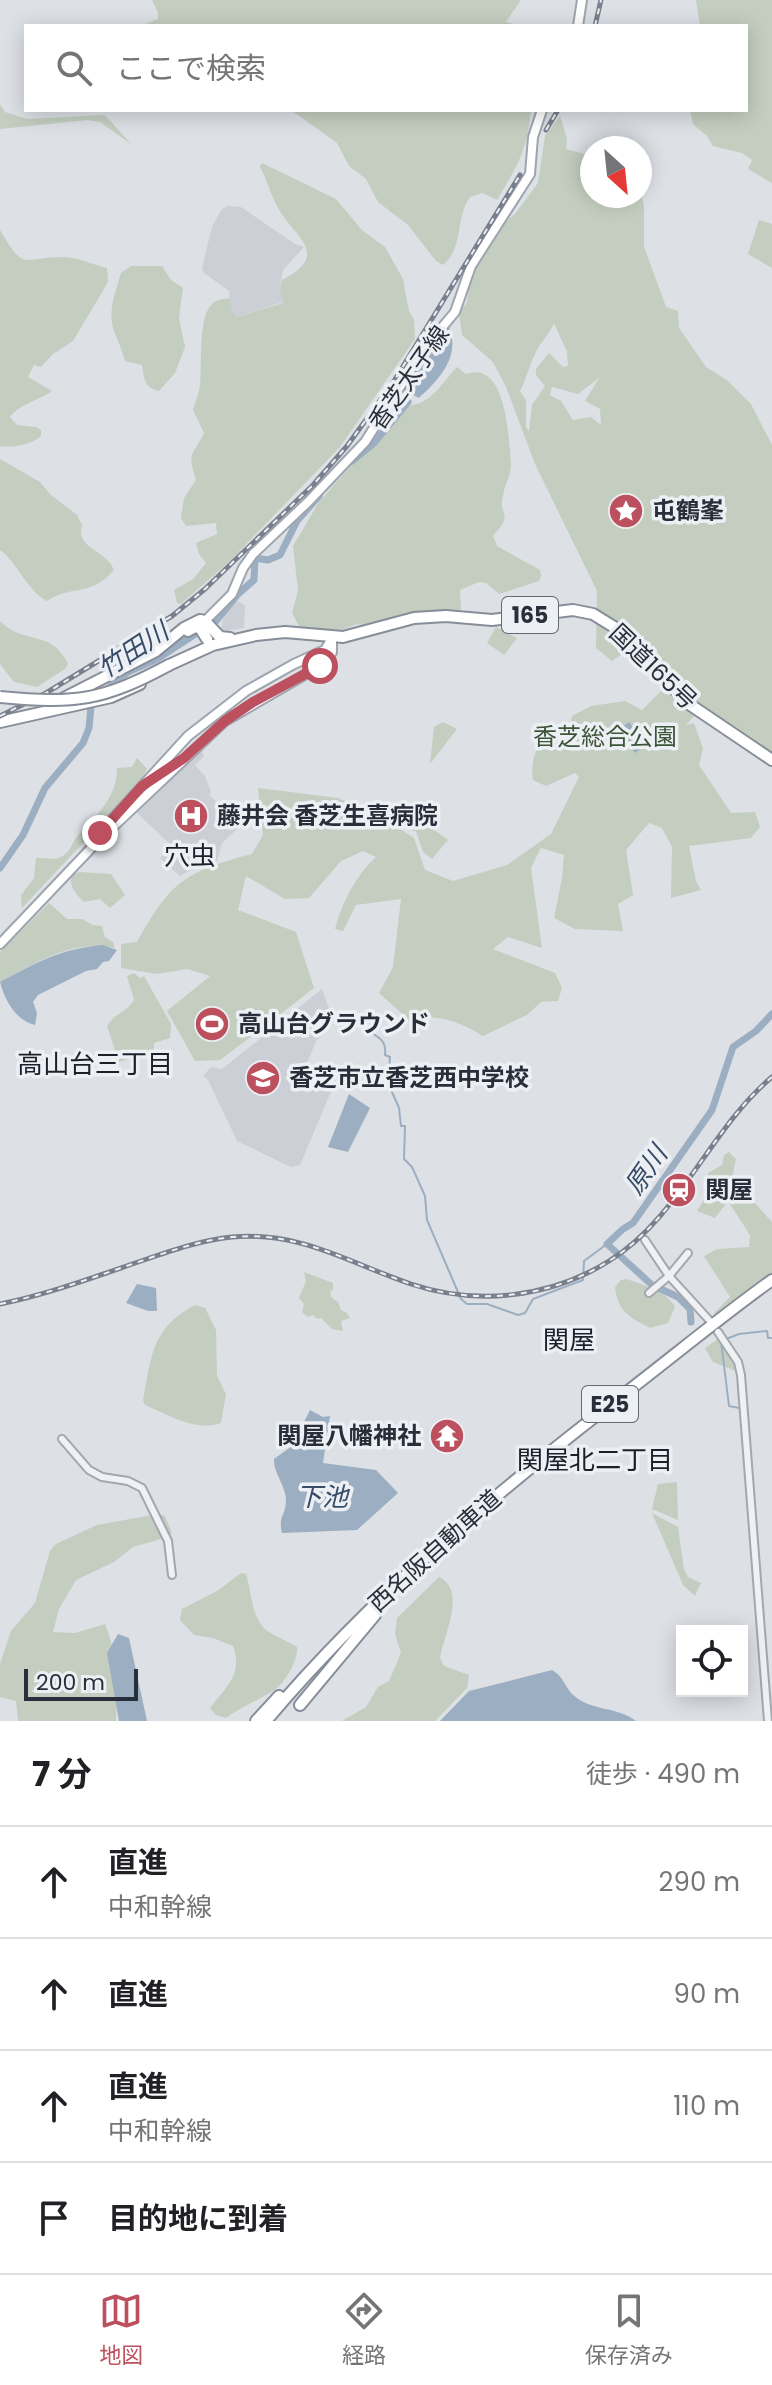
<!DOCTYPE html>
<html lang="ja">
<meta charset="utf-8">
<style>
:root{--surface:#fff;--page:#f2f2f2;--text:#202124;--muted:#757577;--line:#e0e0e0;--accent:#bd505e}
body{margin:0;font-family:Poppins,"Noto Sans JP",sans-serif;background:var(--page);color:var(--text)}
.controls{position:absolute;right:24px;bottom:24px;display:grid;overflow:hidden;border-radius:0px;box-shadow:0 4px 20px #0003}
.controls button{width:72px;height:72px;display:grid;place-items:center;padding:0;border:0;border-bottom:2px solid var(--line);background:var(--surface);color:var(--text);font:40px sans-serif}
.compass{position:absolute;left:580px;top:136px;width:72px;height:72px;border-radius:50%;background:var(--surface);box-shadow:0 4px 20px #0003;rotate:153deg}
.scale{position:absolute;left:24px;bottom:20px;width:114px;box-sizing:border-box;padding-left:8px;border:4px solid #292f3a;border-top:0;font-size:22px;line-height:28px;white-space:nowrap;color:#292f3a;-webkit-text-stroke:6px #eceff3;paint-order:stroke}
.stop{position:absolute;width:24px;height:24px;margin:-18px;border:6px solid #bd505e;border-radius:50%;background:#fff}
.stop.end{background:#bd505e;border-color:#fff;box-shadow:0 2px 8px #0008}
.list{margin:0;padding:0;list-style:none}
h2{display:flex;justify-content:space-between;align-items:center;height:104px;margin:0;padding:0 32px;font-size:34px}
h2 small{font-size:26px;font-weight:400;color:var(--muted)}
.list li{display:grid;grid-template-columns:52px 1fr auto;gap:24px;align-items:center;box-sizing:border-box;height:112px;padding:0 32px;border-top:2px solid var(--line)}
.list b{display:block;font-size:30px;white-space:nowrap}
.list p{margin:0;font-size:26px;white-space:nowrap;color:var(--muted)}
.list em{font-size:26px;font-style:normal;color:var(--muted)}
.icon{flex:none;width:44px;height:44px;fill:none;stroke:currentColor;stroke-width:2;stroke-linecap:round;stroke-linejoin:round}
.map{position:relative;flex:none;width:772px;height:1721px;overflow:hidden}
.search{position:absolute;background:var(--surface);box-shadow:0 4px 20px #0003;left:24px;right:24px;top:24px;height:88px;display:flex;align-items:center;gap:20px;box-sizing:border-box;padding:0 28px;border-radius:0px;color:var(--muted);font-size:30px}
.sheet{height:552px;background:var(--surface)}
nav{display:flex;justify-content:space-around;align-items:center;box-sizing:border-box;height:112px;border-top:2px solid var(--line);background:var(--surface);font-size:22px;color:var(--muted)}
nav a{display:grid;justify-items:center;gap:4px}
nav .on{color:var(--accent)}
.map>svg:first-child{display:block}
.built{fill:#cccfd6}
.green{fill:#c3cec0;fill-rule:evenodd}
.water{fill:#9caec1}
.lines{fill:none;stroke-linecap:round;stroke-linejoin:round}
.stream{stroke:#9caec1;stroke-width:2}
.river{stroke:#9caec1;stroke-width:7}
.minor-casing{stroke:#a3a7ae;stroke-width:10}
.major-casing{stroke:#9ea5af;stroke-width:12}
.highway-casing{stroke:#878e9a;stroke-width:14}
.minor{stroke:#f0f1f4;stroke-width:6}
.major{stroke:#fff;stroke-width:8}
.highway{stroke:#fff;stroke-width:10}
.rail-casing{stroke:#79808d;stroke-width:5}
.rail{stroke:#eceff3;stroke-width:2;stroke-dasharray:6;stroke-linecap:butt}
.highway-bridge-casing{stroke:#878e9a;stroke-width:14;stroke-linecap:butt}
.highway-bridge{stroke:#fff;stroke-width:10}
.route{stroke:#bd505e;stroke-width:10}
.labels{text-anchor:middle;stroke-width:7;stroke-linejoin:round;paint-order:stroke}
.shield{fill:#eceff3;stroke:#646972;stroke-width:2}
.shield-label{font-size:22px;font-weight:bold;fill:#292f3a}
.street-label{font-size:24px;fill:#292f3a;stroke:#eceff3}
.poi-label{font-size:24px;font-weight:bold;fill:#292f3a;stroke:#eceff3;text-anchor:start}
.park-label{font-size:24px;fill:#3c5438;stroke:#eceff3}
.water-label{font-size:26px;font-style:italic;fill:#384d69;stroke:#eceff3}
.neighbourhood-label{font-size:26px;fill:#1b202b;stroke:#eceff3}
</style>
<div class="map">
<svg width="772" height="1721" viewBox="0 0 772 1721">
<rect width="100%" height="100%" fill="#dde0e5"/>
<path class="built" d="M 228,206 L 241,207 L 295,244 L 304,247 L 283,270 L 280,288 L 283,302 L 237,317 L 231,310 L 229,291 L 204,273 L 202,268 L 212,227 L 222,209 Z
M 237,601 L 245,605 L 244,628 L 220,632 L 224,616 Z
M 200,748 L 204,756 L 195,765 L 205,776 L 211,792 L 209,795 L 219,804 L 225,800 L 246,821 L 222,843 L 217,861 L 206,862 L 180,876 L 160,858 L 172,846 L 135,811 Z
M 322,989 L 333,1019 L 332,1025 L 316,1041 L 306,1066 L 333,1087 L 300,1165 L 291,1167 L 237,1141 L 208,1080 L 203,1076 L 211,1067 L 222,1069 Z"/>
<path class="green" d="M 152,0 L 521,0 L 506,22 L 523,26 L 141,26 L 158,19 L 158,13 Z
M 696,0 L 772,0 L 772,183 L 748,169 L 752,160 L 742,153 L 713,146 L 707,136 L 693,124 L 690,110 L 746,110 L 746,26 L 700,26 Z
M 0,104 L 5,112 L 27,119 L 105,115 L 131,144 L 100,122 L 88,120 L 0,129 Z
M 291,110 L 531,110 C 527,151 518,165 497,200 L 482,193 L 470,197 C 455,218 464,248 443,265 L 436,261 L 408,225 L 378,202 L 366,179 L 349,166 L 337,143 Z
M 560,116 L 567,139 L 566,149 L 592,156 L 592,196 L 640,196 L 640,186 L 644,206 L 644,247 L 666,307 L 678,311 L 679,328 L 706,367 L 728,381 L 751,404 L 772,445 L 772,753 L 694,700 L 676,674 L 667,679 L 640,641 L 612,661 L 596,648 L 597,591 L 535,464 L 506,387 L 493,362 L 462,335 L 459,314 L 467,302 L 470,279 L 500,226 L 515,214 L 538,183 L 545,136 ZM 554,323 L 567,352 L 568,366 L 563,367 L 549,353 L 536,369 L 536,375 L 545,386 L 532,405 L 529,431 L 526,427 L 526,400 L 520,391 C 527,378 529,365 536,352 C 541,341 550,334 554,323 ZM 599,378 L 585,401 L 600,409 L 601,425 L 591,417 L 573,420 L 561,401 L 550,395 L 552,387 L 578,394 Z
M 262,163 L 336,199 L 362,230 L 385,247 L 403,279 L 409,311 L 414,320 L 415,339 L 340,447 L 230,561 L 181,604 L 177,603 L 174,590 L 193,579 L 206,563 L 199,554 L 196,543 L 217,534 L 216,523 L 186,526 L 181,518 L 184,498 L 196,480 C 187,451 192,458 204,433 L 193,410 C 195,402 199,394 200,385 C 202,366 198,316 212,304 C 217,299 224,299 230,298 L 231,310 L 237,317 L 283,303 L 280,288 L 282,280 C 332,254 295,238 278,208 C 271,195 267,180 260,167 Z
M 759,220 L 772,224 L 772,268 L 748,254 Z
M 0,230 C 26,273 20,257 63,257 C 77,257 94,265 107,268 L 108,281 L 104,289 L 73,341 L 53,354 L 41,367 L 34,365 L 28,377 L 52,391 C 39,400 18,405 10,417 L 17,425 L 36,427 L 41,430 L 41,436 C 31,445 13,448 0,446 Z
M 131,266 L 162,266 L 171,280 L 183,288 L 179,318 L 185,347 L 175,373 L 159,391 C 144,388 144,378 142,365 L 125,361 C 122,350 118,341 114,331 C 107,312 116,291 121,273 Z
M 457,367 L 466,374 C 507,359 509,440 511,464 C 511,476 505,484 503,495 C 497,518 516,510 493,536 L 497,546 L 540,570 L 541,576 L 539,581 L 499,594 L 486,583 L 479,582 L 460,590 L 461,609 L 455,614 L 368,625 L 357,624 L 341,630 L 300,628 L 292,613 L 298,590 L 293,546 L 319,502 L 393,418 L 393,406 C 428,410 437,389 457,367 Z
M 0,459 L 40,482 L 51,495 L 77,515 L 82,525 C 75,549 106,549 114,570 C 89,598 72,584 47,601 C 26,590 19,564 0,550 Z
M 0,621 C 24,646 51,628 68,664 L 65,669 L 37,687 L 14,682 L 0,664 Z
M 496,627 L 517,638 L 504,655 L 487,643 Z
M 666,686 L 697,713 L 686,725 L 694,723 L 703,749 L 699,765 L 731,813 L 755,812 L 760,827 L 751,838 L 689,846 L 696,881 L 701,890 L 671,898 L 672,847 L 662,828 L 649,823 L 626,850 L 633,895 L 618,904 L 623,931 L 575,929 L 554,918 L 562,878 L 564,855 L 541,848 L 531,868 L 542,948 L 508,937 L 493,949 L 555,973 L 562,988 L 558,1001 L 541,1002 L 527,1015 L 483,1036 C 462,1023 434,1011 410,1021 L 379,993 L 393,967 L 401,899 L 356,905 L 343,931 L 335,929 C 342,903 356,875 376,857 L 363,851 L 341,861 L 309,898 L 285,899 L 246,876 L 238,910 L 296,932 L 314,988 L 261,1029 L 247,1019 L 257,1032 L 220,1060 L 195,1061 L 167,1011 L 210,976 L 187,969 L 157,974 L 121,968 L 121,944 L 137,942 C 171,881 186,871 252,854 L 263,835 L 258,788 L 338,798 L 378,815 L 414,838 L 425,870 L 453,881 L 507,865 L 551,834 L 579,777 L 575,773 L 546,786 L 533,780 C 530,761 537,738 555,729 L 563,736 L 569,733 L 572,716 L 591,706 L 625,701 L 642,710 Z
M 443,722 L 457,729 L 430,764 L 434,727 Z
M 137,758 L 147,769 L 142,780 L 22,908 L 21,895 L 34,878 L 36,858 C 44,857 52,861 61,857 C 70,853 71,845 76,838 C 94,818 118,797 117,768 L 132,767 Z
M 423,822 L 448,840 L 432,859 L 423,852 L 416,831 L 412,831 Z
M 80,872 L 111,874 L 125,895 L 110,908 L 100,899 L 84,902 C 76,894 69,887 71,875 Z
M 49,903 L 67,919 L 82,919 L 93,925 L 102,926 L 105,937 L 113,942 L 115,948 C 73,939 35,963 0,982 L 0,952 Z
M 134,973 L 140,978 L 144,976 L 171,1024 L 170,1038 L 154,1043 L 154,1050 L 119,1062 L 107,1026 C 115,1012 127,1013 134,1000 L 127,976 Z
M 729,1152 L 736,1159 L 732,1178 L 772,1222 L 772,1274 L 716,1317 L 714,1313 L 730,1297 L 704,1256 L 717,1249 L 749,1247 L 750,1235 L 728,1201 L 715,1218 L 697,1211 L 708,1193 L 708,1173 L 722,1165 L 724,1155 Z
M 304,1272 L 333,1283 L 333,1290 L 330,1291 L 331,1297 L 338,1302 L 341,1310 L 347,1313 L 350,1318 L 341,1321 L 343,1331 L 332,1329 L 321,1318 L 317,1319 L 313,1315 L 308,1317 L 302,1312 L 304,1304 L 299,1298 L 306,1281 Z
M 627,1279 C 643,1285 667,1291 675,1307 L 668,1323 L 650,1328 C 629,1317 618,1312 615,1287 L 621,1280 Z
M 195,1305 L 205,1308 L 216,1330 L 217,1376 L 226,1394 L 221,1423 C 195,1432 169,1415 145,1405 L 143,1400 C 151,1357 152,1327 195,1305 Z
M 718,1339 L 737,1366 L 736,1371 L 713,1362 L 705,1348 Z
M 677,1482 L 678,1520 L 652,1509 L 658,1484 Z
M 652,1513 L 678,1527 L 684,1569 L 688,1577 L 701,1583 L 695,1596 L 683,1585 Z
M 158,1514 L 165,1516 L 172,1533 L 168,1537 L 133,1547 L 114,1562 L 76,1580 L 59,1609 L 53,1632 L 75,1633 L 105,1624 C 118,1656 117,1687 116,1721 L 18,1721 L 16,1701 L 0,1697 L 0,1664 L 11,1631 L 35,1603 L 50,1551 L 56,1544 L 97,1525 Z
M 241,1573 L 246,1574 C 252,1592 251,1621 269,1632 C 278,1637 288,1642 297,1647 C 298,1660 287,1679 277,1688 C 266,1697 240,1707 226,1718 L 216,1715 L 210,1708 C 227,1686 243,1674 233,1646 L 213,1638 L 194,1635 L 180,1620 L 182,1609 L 217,1591 Z
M 439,1577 C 467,1591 444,1634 440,1658 L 444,1666 L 469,1675 L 467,1688 L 435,1721 L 342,1721 L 366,1707 L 378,1687 L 389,1681 L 401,1653 L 395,1634 L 397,1618 Z"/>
<path class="water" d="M 448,325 C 462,355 440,379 419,398 L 403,390 L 427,351 Z
M 629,722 L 647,744 L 635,753 L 618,730 Z
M 103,945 L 117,950 L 109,961 L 103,962 L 97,969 L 86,971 L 38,995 L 33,1002 L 37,1013 L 35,1025 C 15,1020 5,1000 0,982 C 38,962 59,949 103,945 Z
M 349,1094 L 370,1108 L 348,1152 L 328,1147 Z
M 137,1284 L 156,1288 L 157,1311 L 148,1311 L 126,1303 Z
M 310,1410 L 323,1417 L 330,1416 L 323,1463 L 376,1470 L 398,1493 L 357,1530 L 282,1533 C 278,1517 285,1516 286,1502 C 287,1487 273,1473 274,1459 L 292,1446 Z
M 118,1634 L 129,1638 L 147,1721 L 119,1721 L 107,1653 Z
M 552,1670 C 563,1676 564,1685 572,1694 C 591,1712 617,1706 636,1721 L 440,1721 L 469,1691 Z"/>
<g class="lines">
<path class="stream" d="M 365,1029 C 377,1037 387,1039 385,1055 L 390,1057 L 388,1083 L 399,1108 L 401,1126 L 405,1126 L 404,1159 L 412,1167 L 425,1196 L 427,1220 L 461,1299 L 467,1304 L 487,1304 L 518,1315 L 525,1313 L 533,1299 L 583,1280 L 584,1261 L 607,1244
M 739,1408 L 729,1406 L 721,1341 L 739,1334 L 767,1331 L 768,1338 L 772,1338"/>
<path class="river" d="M 352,461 L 374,443 L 408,402
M 216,621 L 238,594 L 254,580 L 255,558 L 268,560 L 280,555 L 297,521 L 319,496
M 0,868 L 23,835 L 45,788 L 83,743 L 89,728 L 91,706 L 98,697 L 128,672 L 157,659 L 197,633
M 691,1322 L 690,1309 L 678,1297 L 652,1285 L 607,1244 L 623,1229 L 633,1223 L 712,1110 L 733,1047 L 756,1031 L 772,1014"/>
<g class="minor-casing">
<path id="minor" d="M 645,1240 L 669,1276 L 710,1321
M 649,1293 L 669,1276 L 688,1253
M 718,1332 L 738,1362 L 741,1375 L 768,1721
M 62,1439 L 89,1470 L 102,1477 L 128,1481 L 142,1488 L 168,1541 L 172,1575"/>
</g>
<g class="major-casing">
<path id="major" d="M 578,26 L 582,0
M 205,621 L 232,594 L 243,568 L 253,554 L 308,502 L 365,442 L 423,350 L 455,312 L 471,266 L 530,174 L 533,137 L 542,110
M 103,829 L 188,736 L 246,691 L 294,664 L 325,650 L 332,638
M 0,944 L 97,842 L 225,721 L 325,663 L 332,652 L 332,638"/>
</g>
<g class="highway-casing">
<path id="highway" d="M 205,621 L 220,637 L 230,638
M 188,631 L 195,627 L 200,628 L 207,639
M 169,665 L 213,645 L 256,635 L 285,632 L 343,637 L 414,618 L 446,616 L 492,620 L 573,610 L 593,614 L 614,627 L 689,704 L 772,760
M 64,698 L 156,651 L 184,628 L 200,620 L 205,621
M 0,722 L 111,697 L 140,684
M 300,1705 L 375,1615 L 376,1611
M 256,1721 L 279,1696
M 266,1721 C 372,1595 498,1491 628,1391 C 676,1354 723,1315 772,1280"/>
</g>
<use href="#minor" class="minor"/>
<use href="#major" class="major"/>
<use href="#highway" class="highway"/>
<g class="rail-casing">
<path id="rail" d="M 595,26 L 601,0
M 546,130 L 558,110
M 0,716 L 46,693 L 172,616 L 205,589 L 313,485 L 347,446 L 394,381 L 520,175
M 0,1304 C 49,1294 97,1276 144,1260 C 173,1250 202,1240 232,1237 C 301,1231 349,1263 411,1284 C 477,1306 550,1298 609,1261 C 680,1217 709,1130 772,1077"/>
</g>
<use href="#rail" class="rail"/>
<g class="highway-bridge-casing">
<path id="highway-bridge" d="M 0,697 C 76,704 102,701 169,665"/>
</g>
<use href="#highway-bridge" class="highway-bridge"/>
</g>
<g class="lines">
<path class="route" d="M 100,833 L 142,786 L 184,758 L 225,721 L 253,702 L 320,666"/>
</g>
<defs>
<g id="sight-disc" transform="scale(1.8)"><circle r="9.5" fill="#bd505e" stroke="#eceff3"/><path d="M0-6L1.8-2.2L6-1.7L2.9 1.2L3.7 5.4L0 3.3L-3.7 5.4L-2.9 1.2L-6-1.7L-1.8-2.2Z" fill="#fff"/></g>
<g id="hospital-disc" transform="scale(1.8)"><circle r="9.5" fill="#bd505e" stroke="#eceff3"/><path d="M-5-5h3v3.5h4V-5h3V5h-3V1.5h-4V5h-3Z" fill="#fff"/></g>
<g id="stadium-disc" transform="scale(1.8)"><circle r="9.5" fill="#bd505e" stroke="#eceff3"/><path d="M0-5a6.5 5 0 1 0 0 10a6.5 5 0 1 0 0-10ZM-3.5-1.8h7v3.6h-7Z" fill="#fff"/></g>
<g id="school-disc" transform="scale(1.8)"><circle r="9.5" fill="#bd505e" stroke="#eceff3"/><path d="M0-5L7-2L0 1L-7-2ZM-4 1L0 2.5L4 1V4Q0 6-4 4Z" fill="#fff"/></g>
<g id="station-disc" transform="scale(1.8)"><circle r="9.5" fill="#bd505e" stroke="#eceff3"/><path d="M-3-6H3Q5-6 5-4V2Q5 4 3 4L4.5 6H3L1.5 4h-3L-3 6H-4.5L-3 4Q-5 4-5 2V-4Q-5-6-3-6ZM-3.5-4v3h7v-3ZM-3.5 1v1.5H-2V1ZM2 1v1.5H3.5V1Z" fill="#fff"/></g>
<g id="temple-disc" transform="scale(1.8)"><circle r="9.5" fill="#bd505e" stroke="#eceff3"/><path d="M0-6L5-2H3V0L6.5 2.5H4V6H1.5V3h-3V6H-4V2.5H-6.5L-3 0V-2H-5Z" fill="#fff"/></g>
</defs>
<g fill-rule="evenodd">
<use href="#sight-disc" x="626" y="511"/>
<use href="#hospital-disc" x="191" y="816"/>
<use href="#stadium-disc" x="212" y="1024"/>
<use href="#school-disc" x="263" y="1078"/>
<use href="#station-disc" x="679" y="1190"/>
<use href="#temple-disc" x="447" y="1436"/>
</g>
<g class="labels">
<g class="shield">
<rect x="502" y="597" width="56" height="36" rx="6"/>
<rect x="582" y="1386" width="56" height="36" rx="6"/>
</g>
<g class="shield-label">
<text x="530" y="623">165</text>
<text x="610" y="1412">E25</text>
</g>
<g class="street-label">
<text transform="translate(409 378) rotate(-55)" y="8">香芝太子線</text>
<text transform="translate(653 667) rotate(44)" y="8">国道165号</text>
<text transform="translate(435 1551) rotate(-42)" y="8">西名阪自動車道</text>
</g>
<g class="poi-label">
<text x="652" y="519">屯鶴峯</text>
<text x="217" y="824">藤井会 香芝生喜病院</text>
<text x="238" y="1032">高山台グラウンド</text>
<text x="289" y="1086">香芝市立香芝西中学校</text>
<text x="705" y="1198">関屋</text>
<text x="421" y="1444" text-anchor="end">関屋八幡神社</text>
</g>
<g class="park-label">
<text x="605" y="745">香芝総合公園</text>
</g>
<g class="water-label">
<text transform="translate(133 650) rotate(-33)" y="9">竹田川</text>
<text transform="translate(646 1170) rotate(-55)" y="9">原川</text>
<text x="322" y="1506">下池</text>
</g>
<g class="neighbourhood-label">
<text x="190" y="865">穴虫</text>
<text x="95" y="1073">高山台三丁目</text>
<text x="569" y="1349">関屋</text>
<text x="595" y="1469">関屋北二丁目</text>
</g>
</g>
</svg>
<div class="controls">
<button><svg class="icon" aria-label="locate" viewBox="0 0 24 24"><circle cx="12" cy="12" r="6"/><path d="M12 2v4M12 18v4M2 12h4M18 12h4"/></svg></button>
</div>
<svg class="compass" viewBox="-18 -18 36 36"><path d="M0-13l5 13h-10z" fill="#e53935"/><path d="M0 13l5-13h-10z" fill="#757577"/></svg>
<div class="scale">200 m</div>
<div class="stop" style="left:320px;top:666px"></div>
<div class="stop end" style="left:100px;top:833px"></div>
<div class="search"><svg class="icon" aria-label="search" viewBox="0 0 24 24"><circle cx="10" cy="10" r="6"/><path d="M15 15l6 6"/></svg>ここで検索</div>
</div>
<section class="sheet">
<h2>7 分<small>徒歩 · 490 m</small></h2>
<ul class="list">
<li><svg class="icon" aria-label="ahead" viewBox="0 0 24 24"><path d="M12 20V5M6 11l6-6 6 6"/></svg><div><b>直進</b><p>中和幹線</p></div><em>290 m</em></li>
<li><svg class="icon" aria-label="ahead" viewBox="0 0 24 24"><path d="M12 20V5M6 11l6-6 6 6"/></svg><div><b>直進</b></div><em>90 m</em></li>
<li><svg class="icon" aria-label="ahead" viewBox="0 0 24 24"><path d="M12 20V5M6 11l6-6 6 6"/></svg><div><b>直進</b><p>中和幹線</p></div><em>110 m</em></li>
<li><svg class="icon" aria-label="arrive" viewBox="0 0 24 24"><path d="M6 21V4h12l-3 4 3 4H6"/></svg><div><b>目的地に到着</b></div></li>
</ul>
</section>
<nav>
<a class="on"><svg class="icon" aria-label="map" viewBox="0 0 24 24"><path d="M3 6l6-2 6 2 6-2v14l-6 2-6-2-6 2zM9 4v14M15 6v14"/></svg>地図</a>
<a><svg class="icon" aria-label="directions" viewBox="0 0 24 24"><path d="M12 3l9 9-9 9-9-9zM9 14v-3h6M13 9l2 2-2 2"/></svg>経路</a>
<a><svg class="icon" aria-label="saved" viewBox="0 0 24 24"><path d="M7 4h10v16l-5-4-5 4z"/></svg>保存済み</a>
</nav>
